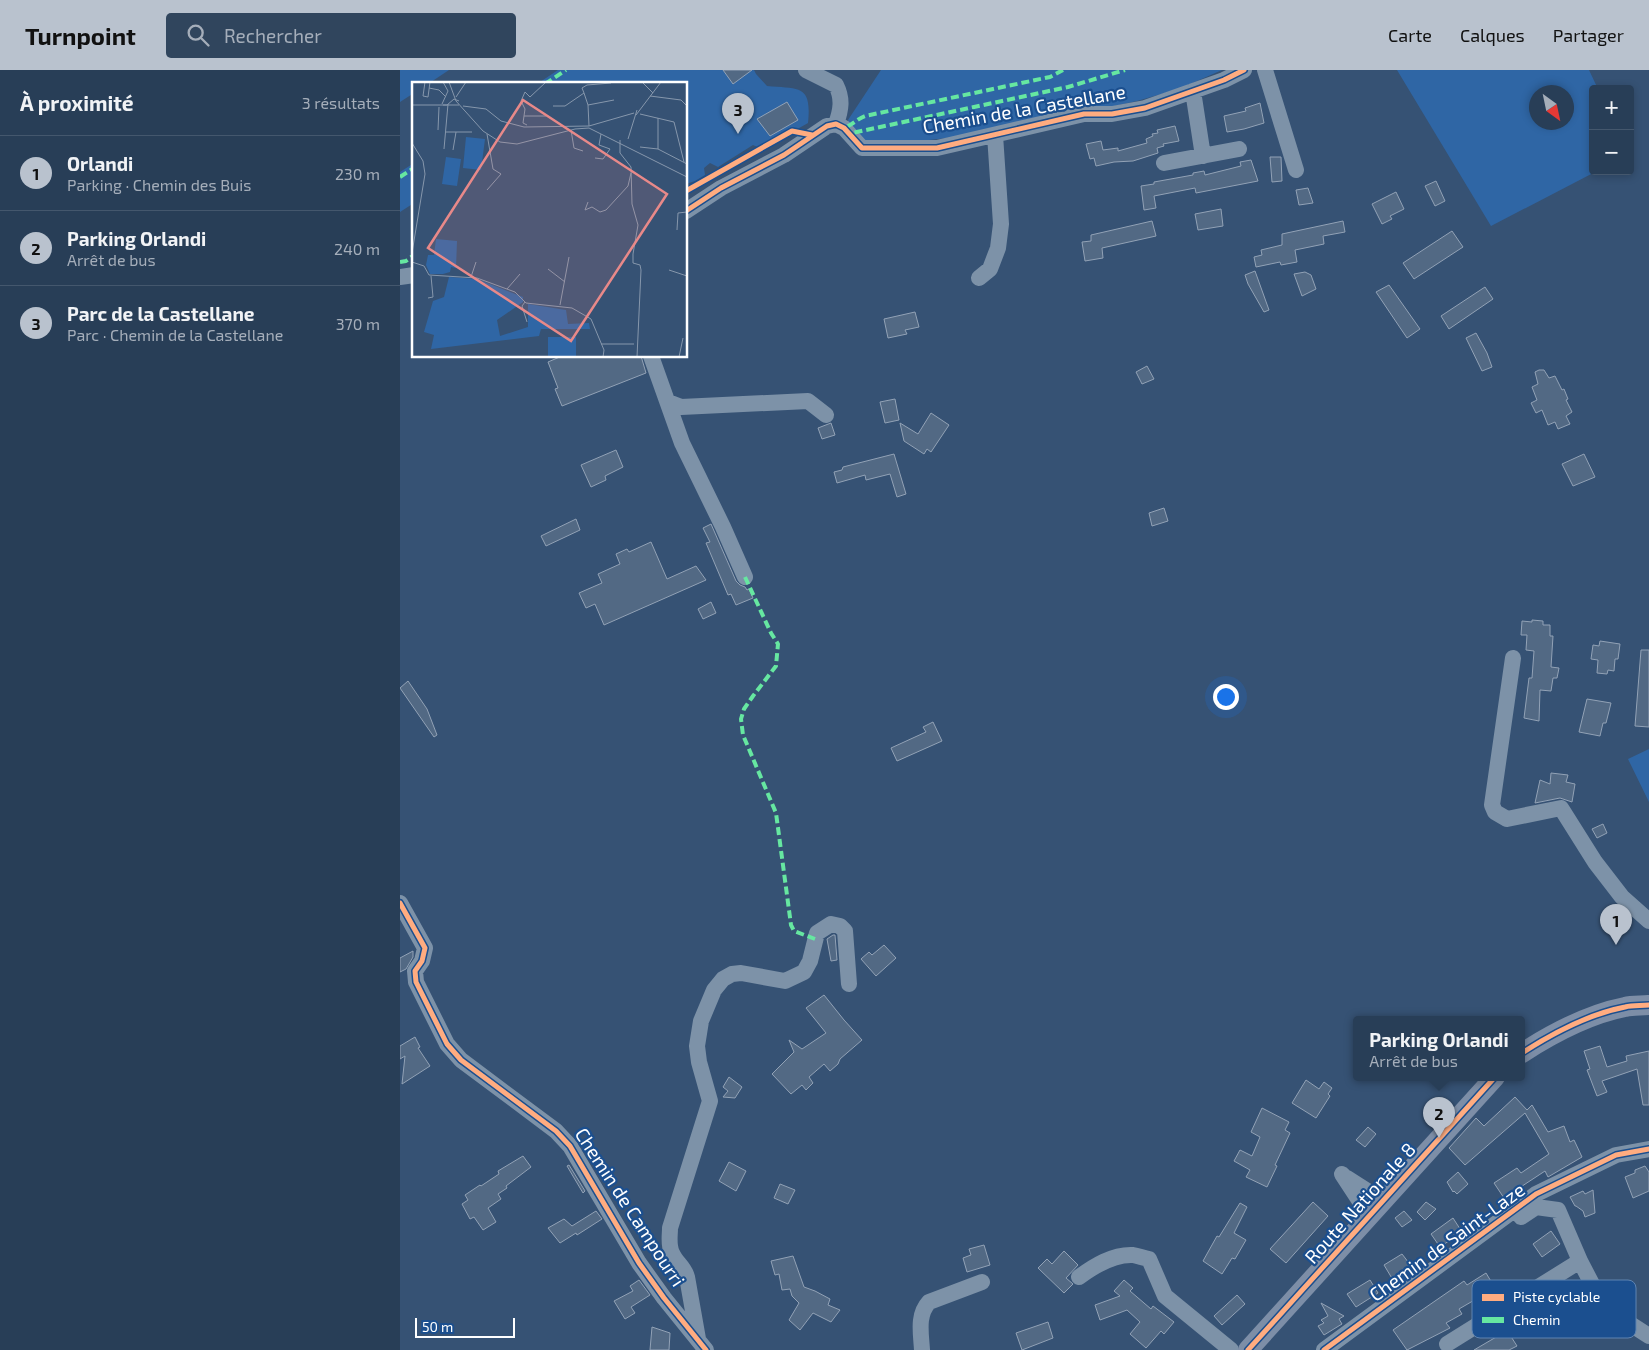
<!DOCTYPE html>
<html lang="fr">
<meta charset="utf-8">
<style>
:root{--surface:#283e57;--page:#30455d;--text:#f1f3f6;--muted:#a5aeba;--line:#44576d;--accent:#b9c2ce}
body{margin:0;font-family:"Exo 2",sans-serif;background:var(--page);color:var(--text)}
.controls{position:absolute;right:15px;top:15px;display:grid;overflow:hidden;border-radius:5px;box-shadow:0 2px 8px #0003}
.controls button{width:45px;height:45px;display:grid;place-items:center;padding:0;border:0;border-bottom:1px solid var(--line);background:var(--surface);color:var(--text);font:25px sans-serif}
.compass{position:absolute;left:1129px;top:15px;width:45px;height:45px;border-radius:50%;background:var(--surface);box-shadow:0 2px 8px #0003;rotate:147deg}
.scale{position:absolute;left:15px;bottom:12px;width:100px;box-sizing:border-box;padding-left:5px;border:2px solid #fff;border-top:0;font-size:14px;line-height:18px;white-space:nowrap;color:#fff;-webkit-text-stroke:4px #1b4f8f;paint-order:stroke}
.you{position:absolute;left:825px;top:626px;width:18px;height:18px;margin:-12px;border:4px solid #fff;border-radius:50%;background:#1a73e8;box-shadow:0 0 0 8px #1a73e833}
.badge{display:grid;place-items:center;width:32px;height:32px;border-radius:50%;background:var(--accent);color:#111;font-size:16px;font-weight:700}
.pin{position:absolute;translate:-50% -41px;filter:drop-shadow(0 1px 2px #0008)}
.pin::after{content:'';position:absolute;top:26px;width:18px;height:15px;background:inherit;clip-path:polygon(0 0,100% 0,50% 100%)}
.popup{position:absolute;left:953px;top:946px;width:172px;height:65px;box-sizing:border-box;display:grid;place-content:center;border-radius:5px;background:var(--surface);filter:drop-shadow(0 1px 4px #0005);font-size:16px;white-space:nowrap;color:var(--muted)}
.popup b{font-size:19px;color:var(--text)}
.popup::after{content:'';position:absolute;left:50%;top:100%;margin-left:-10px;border:10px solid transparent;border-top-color:var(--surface)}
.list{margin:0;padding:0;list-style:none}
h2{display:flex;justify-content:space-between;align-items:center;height:65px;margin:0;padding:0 20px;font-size:21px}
h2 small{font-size:16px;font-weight:400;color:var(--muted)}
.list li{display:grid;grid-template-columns:32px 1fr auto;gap:15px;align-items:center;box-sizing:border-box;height:75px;padding:0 20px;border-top:1px solid var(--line)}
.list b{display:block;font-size:19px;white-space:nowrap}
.list p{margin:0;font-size:16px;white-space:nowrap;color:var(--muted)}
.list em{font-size:16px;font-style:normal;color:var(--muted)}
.icon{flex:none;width:28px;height:28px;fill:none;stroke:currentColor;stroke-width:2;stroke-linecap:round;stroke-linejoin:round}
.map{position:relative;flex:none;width:1249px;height:1280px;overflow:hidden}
header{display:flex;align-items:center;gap:30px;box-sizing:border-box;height:70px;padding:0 25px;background:var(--accent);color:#111}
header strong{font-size:24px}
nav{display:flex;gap:28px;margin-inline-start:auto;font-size:18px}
.search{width:350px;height:45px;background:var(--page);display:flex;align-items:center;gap:12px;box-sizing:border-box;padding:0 18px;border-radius:5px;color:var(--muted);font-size:19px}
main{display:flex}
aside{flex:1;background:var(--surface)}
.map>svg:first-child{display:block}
.green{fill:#2f66a5;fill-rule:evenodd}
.building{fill:#526984;stroke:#92a2b6}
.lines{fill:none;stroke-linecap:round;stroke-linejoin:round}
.minor{stroke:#7d92a8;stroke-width:16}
.major{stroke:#7d8ea7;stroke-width:20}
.quiet{stroke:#66e7a1;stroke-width:4;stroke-dasharray:8 4;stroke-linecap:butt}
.cycleway-casing{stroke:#1b4f8f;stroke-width:8}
.cycleway{stroke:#ffac80;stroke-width:5}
.labels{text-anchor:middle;stroke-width:4.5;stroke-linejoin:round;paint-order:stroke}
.street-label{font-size:19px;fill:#fff;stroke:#1b4f8f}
.inset-road{fill:none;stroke:#8697ac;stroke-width:1}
.view{fill:#e88989;fill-opacity:0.15;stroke:#e88989;stroke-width:2.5}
.inset-edge{fill:none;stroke:#fff;stroke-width:2.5}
.key{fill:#1b4f8f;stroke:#5f84b1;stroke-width:1}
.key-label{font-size:14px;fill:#fff}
</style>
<header>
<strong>Turnpoint</strong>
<div class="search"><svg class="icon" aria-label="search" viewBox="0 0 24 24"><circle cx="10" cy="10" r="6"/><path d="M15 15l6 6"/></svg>Rechercher</div>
<nav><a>Carte</a><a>Calques</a><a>Partager</a></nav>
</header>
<main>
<aside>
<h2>À proximité<small>3 résultats</small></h2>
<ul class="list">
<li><span class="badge">1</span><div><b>Orlandi</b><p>Parking · Chemin des Buis</p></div><em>230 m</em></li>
<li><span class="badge">2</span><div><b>Parking Orlandi</b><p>Arrêt de bus</p></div><em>240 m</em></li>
<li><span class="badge">3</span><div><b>Parc de la Castellane</b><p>Parc · Chemin de la Castellane</p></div><em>370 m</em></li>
</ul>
</aside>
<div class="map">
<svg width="1249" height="1280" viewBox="0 0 1249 1280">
<rect width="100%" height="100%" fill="#365274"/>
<path class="green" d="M 0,0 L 49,0 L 28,14 L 14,14 L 14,23 L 0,32 Z
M 158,0 L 354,0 L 356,4 L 367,16 C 399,19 412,14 408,53 L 362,79 L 353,75 L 318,97 L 310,93 L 304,98 L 305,105 L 295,111 L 286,114 L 286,14 L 137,14 Z
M 481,0 L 822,0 L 779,19 L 737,31 L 593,63 L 465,77 L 449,56 L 448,50 Z
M 997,0 L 1189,0 L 1198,19 L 1193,19 L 1193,101 L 1197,101 L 1091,156 ZM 1136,22 L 1166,22 L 1166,52 L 1136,52 Z
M 14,93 L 14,133 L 0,142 L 0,102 Z
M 1249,679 L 1249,732 L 1228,689 Z"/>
<path class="building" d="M 323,0 L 352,0 L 333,14 Z
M 387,32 L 398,50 L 370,66 L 357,49 Z
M 860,33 L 864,53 L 844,59 L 827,62 L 824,46 L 846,41 L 845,38 Z
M 775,56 L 779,71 L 763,74 L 764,76 L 757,78 L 758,83 L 733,91 L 714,92 L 696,96 L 694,88 L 690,89 L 686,74 L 701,71 L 703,80 L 718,78 L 718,81 L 747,73 L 746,69 L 753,66 L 752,64 L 758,63 L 757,60 Z
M 870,87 L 881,87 L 882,111 L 872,112 Z
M 851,90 L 858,111 L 796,123 L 795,118 L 754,126 L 756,138 L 744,140 L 741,116 L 754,114 L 754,112 L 793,105 L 793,103 L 804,101 L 805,105 L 841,96 L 840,92 Z
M 1036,111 L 1045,131 L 1035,136 L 1025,116 Z
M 908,118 L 913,133 L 899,135 L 896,120 Z
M 996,122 L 1004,139 L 990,146 L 992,149 L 982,154 L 972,134 Z
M 821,139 L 823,156 L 798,160 L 795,144 Z
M 752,151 L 756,166 L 702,178 L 703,188 L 685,191 L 682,172 L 691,171 L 691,165 Z
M 943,151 L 945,162 L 923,166 L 924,174 L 895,180 L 897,192 L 881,195 L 880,192 L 856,197 L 854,187 L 862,185 L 861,180 L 882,175 L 882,164 Z
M 1052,161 L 1063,177 L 1014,209 L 1003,193 Z
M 855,201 L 869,240 L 864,242 L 848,214 L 845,205 Z
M 905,202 L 911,205 L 916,219 L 902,226 L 894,204 Z
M 989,215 L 1020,259 L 1007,268 L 976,222 Z
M 1085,217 L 1093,229 L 1049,259 L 1041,246 Z
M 515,242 L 519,257 L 505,260 L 507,264 L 488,268 L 484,249 Z
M 1076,263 L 1087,283 L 1092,297 L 1082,301 L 1066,268 Z
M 162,286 L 241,286 L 246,303 L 162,336 L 155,319 L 158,318 L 148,292 Z
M 747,296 L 754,309 L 742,314 L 736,302 Z
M 1139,300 L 1144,300 L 1149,308 L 1155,306 L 1162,320 L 1164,319 L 1168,329 L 1166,330 L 1172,342 L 1166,346 L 1170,354 L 1158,359 L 1155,352 L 1148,355 L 1142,340 L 1136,343 L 1131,333 L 1137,330 L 1132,317 L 1138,314 L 1135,302 Z
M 495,329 L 499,350 L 485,353 L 480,332 Z
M 531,343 L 549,355 L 531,382 L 527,379 L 524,384 L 504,371 L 500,353 L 518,364 Z
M 431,353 L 435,365 L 422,369 L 418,358 Z
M 216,380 L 223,397 L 205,406 L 206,410 L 191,417 L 181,395 Z
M 494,384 L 506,424 L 497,427 L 490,404 L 466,410 L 465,405 L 437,413 L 434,402 L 442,400 L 443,397 Z
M 1184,384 L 1195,407 L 1173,416 L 1162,394 Z
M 764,438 L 768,451 L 752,456 L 749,443 Z
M 176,449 L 180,460 L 146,476 L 141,466 Z
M 311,454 L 336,511 L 340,515 L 345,517 L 347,520 L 349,519 L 353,528 L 336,535 L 331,524 L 328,525 L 306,473 L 310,472 L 303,458 Z
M 251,472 L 267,509 L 296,496 L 306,510 L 204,555 L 195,534 L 186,538 L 179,523 L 202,513 L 198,504 L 220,494 L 216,484 L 227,479 L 229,482 Z
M 311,532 L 316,543 L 303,549 L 298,539 Z
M 1132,550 L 1143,551 L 1143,555 L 1150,555 L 1150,566 L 1153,566 L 1151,597 L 1159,598 L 1157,608 L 1153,608 L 1151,621 L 1140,620 L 1139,651 L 1124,648 L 1129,608 L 1132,608 L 1134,581 L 1126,580 L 1127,565 L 1121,565 L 1122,551 L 1132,552 Z
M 1200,571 L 1220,574 L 1218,589 L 1215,589 L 1214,601 L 1208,600 L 1207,604 L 1197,603 L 1198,590 L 1191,589 L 1193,575 L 1199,576 Z
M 1241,580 L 1249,580 L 1249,657 L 1235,656 Z
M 8,611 L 27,639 L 37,665 L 34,667 L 0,618 Z
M 1187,629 L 1211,633 L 1206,653 L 1203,653 L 1200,666 L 1179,662 Z
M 533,652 L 542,671 L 497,691 L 491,678 L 526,662 L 523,657 Z
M 1151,703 L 1168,705 L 1166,712 L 1175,714 L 1172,732 L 1160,728 L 1135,733 L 1140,710 L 1150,714 Z
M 1203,754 L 1207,763 L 1197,768 L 1192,759 Z
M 433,865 L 435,865 L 437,890 L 431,891 L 427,869 Z
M 484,875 L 496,888 L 476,906 L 461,889 L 469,882 L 472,885 Z
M 13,881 L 13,887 L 6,899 L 0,902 L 0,888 Z
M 424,925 L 444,950 L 462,970 L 440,989 L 438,994 L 430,1001 L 424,994 L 409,1007 L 413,1013 L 406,1020 L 402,1015 L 391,1024 L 372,1004 L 394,982 L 389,970 L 402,979 L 426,963 L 406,938 Z
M 15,967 L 20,977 L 18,978 L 30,996 L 2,1014 L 5,986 L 0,989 L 0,976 Z
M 1200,976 L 1207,997 L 1227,991 L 1226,986 L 1249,981 L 1249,1035 L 1243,1035 L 1237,999 L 1202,1011 L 1207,1022 L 1197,1026 L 1187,1000 L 1190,999 L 1184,981 Z
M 329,1007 L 342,1017 L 335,1028 L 323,1027 L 328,1021 L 323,1017 Z
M 906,1010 L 919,1019 L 924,1012 L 932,1018 L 928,1024 L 930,1026 L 916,1048 L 892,1033 Z
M 1115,1027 L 1127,1040 L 1132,1035 L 1148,1062 L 1164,1056 L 1170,1072 L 1174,1070 L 1182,1087 L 1148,1107 L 1145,1101 L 1104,1128 L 1094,1113 L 1117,1098 L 1121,1103 L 1149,1084 L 1125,1043 L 1065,1095 L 1049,1078 L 1076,1048 L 1084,1056 Z
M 862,1038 L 889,1052 L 885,1060 L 890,1063 L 875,1095 L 877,1096 L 867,1117 L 846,1107 L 850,1100 L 834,1091 L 840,1080 L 852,1086 L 860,1067 L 851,1062 Z
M 968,1057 L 976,1064 L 965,1077 L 956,1070 Z
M 123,1086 L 131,1097 L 106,1116 L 107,1118 L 98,1124 L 101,1129 L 88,1138 L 96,1152 L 83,1160 L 74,1147 L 70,1149 L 62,1134 L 68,1130 L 65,1125 L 80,1115 L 81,1116 L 99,1104 L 98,1101 Z
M 329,1092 L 346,1101 L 336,1121 L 319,1111 Z
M 169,1095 L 185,1121 L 183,1123 L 167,1096 Z
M 1245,1096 L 1249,1102 L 1249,1121 L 1233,1128 L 1225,1107 L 1235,1103 L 1235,1100 Z
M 1058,1102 L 1068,1114 L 1057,1124 L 1054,1121 L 1053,1122 L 1047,1112 Z
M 380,1114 L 395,1120 L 388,1134 L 374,1128 Z
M 1193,1120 L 1195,1143 L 1185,1147 L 1183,1141 L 1176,1136 L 1175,1136 L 1170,1127 L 1183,1121 L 1185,1124 Z
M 913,1132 L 928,1146 L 886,1193 L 870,1179 Z
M 1026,1132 L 1036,1139 L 1025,1150 L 1017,1142 Z
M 840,1133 L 847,1137 L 834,1163 L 846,1170 L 835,1189 L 832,1188 L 822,1204 L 803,1191 L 817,1166 L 819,1167 Z
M 196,1141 L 202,1149 L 177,1165 L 176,1163 L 160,1173 L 148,1158 L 164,1149 L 172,1156 Z
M 1004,1141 L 1012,1150 L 1002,1157 L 995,1148 Z
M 1078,1146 L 1082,1151 L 1074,1157 L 1070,1151 Z
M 1053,1148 L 1062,1162 L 1040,1177 L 1031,1164 Z
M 1151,1161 L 1160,1174 L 1142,1187 L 1133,1174 Z
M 584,1175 L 590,1195 L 567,1202 L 563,1188 L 571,1185 L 569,1179 Z
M 664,1181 L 678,1195 L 666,1208 L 673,1214 L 664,1223 L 638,1198 L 647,1189 L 652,1194 Z
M 1002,1184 L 1012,1197 L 993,1210 L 984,1195 Z
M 393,1186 L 404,1217 L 415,1221 L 430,1229 L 428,1235 L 440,1240 L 431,1252 L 413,1243 L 400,1260 L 389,1250 L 399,1233 L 392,1226 L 390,1219 L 382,1220 L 379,1204 L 375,1205 L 371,1191 Z
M 1086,1203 L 1095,1218 L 1059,1239 L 1062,1244 L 1046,1253 L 1050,1258 L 1007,1280 L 993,1260 L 1064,1211 L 1067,1215 Z
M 239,1210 L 250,1225 L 231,1237 L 235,1243 L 225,1249 L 214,1231 L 233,1221 L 230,1216 Z
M 724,1210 L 733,1218 L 730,1221 L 751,1239 L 753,1236 L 774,1252 L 764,1264 L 761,1261 L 746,1278 L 730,1264 L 740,1252 L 727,1240 L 700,1250 L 695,1235 L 720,1226 L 714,1221 Z
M 970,1210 L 978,1223 L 956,1237 L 947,1224 Z
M 1160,1219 L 1168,1232 L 1148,1243 L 1141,1231 Z
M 837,1225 L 845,1234 L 822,1255 L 814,1246 Z
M 921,1233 L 944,1246 L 939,1249 L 942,1254 L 924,1265 L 918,1256 L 924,1253 L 921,1250 L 928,1246 Z
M 648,1252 L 653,1268 L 622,1280 L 616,1263 Z
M 252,1257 L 270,1263 L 269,1280 L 250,1280 Z
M 1103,1263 L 1106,1267 L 1110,1265 L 1117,1276 L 1109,1280 L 1074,1280 Z"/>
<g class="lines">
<path class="minor" d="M 406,0 L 436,15 C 443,29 441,40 436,54
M 865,0 L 896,100
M 793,21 L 803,86
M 764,93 L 839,79
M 286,141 L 321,118 L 384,85 L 427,56 L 436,54 L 444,58 L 462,78 L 537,78 L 684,44 L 712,44 L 745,38 L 824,10 L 844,0
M 0,207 L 14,205
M 579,208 L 590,199 L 598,178 L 601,154 L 595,65
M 251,286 L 282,373 L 323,457 L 345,507
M 268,332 L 281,337 L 408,331 L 426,345
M 1113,588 L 1092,735 L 1095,742 L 1107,749 L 1161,738 L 1195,792 L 1222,827 L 1249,851
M 0,833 L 25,878 L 22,891 L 15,901 L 16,912 L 47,974 L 61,990 L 156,1061 L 170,1076 L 239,1193 L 264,1228 L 306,1280
M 942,1104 L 961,1133 L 972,1144
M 947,1108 L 983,1131
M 1121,1147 L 1136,1137 L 1158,1140 L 1180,1191 L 1204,1237 L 1249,1266
M 679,1207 C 694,1196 713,1184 733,1185 C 738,1186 744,1188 749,1189 L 765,1226 L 831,1280
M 298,1269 L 287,1207 C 284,1196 276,1193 272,1183 C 268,1175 270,1166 270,1158 L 310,1031 L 299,992 L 297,976 L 301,951 L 314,920 L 323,909 L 332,904 L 341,903 L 385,911 L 404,902 L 410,891 L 417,863 L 431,854 L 440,856 L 445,861 L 449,914
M 1047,1274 L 1180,1191
M 522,1280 C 521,1263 517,1245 529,1232 L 582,1212
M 924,1280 L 1136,1124 L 1216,1085 L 1249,1079"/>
<path class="major" d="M 1122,983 C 1153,963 1189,944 1225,937 C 1233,935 1241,936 1249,935
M 848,1280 L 1095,1007"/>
<path class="quiet" d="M 663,0 L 650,7 L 465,46 C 457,49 452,55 444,58 L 452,63 L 668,17 L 725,0
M 145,14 L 166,0
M 0,107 L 14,98
M 0,192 L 6,191 L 14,185
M 345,507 L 371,563 L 378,574 L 376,596 L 353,626 L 344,639 L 341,649 L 343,665 L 376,743 L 391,855 L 394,861 L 415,869"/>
<g class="cycleway-casing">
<path id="cycleway" d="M 286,121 L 392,61 L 412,65
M 286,141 L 321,118 L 384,85 L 427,56 L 436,54 L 444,58 L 462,78 L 537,78 L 684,44 L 712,44 L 745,38 L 824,10 L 844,0
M 0,833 L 25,878 L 22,891 L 15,901 L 16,912 L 47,974 L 61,990 L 156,1061 L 170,1076 L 239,1193 L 264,1228 L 306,1280
M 1122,983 C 1153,963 1189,944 1225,937 C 1233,935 1241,936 1249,935
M 848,1280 L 1095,1007
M 924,1280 L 1136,1124 L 1216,1085 L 1249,1079"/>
</g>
<use href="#cycleway" class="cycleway"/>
</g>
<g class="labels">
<g class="street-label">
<text transform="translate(624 39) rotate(-10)" y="7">Chemin de la Castellane</text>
<text transform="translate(960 1133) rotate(-48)" y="7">Route Nationale 8</text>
<text transform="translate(230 1137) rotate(57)" y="7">Chemin de Campourri</text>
<text transform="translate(1047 1172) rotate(-36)" y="7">Chemin de Saint-Laze</text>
</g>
</g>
<g transform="translate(12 12)">
<rect width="275" height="275" fill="#365274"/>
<path d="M 54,55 L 73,57 L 69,88 L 51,86 ZM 34,75 L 49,77 L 45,104 L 30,102 ZM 24,157 L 45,159 L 44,186 L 39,185 L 38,190 L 31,192 L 18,192 L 14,183 L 16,173 L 22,173 ZM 37,195 L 65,197 L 111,215 L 111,220 L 85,238 L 88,254 L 116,245 L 116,222 L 154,228 L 156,242 L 177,241 L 178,247 L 129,247 L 127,254 L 19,267 L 22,253 L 12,250 L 21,219 L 32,215 ZM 136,255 L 164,255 L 164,274 L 136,274 Z" fill="#2f66a5"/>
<path class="inset-road" d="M 13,0 L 11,14 L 16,15 L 18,0M 37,0 L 44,19 L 71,49 L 88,60 L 105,62 L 163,47 L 177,46 L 275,95M 230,0 L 241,11M 17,6 L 27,8 L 33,14M 172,11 L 170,6 L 175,3 L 199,1M 238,14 L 269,18 L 275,24M 44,15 L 54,0M 30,22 L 36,9 L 31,0M 0,23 L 35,23 L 42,17 L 47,19M 31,23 L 47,23M 51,24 L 74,27 L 89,39 L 112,45 L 177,44 L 222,31M 141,24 L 153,24 L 172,11 L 176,23M 228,32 L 262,40 L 272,80M 224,33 L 249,0M 112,34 L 134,34M 115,43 L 111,41 L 113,27 L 109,19 L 113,10 L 118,15 L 134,0M 177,44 L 176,23 L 202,18M 26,48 L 27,25M 159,48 L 162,66 L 171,69M 34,50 L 60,50M 216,57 L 225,28M 208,58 L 208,71 L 219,85 L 220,122 L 226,143 L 221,172 L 221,181 L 228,183 L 229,188 L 225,275M 0,61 L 11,79 L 13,92 L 0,171M 228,65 L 246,67 L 275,82M 32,67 L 36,22M 246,67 L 246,36M 41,68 L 44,50M 183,76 L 191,77 L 198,67 L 187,63 L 189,52M 75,108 L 89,92 L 81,87 L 75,52M 176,120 L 173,128 L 180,125 L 188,130 L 194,128 L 216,104 L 219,91M 265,148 L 266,131 L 275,130M 0,180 L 12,184 L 17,193 L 65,196 L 103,210 L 114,221 L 160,226 L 179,237 L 192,268 L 191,275M 136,187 L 153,200M 257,188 L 275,194M 59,195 L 64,180M 95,207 L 108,192M 16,216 L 21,215 L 19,194M 113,220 L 110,224 L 115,240M 148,223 L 157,175M 189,262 L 222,262M 267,275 L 271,256"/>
<path class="view" d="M 111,18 L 255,112 L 159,259 L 16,166 Z"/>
<rect width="275" height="275" class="inset-edge"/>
</g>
<rect x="1072" y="1210" width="164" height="58" rx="8" class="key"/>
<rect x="1082" y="1224" width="22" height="7" fill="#ffac80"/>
<rect x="1082" y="1247" width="22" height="6" fill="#66e7a1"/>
<g class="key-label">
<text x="1113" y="1232">Piste cyclable</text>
<text x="1113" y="1255">Chemin</text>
</g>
</svg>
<div class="controls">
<button>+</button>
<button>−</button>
</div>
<svg class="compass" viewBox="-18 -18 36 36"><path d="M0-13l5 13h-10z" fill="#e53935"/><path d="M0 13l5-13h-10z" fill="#a5aeba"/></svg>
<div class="scale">50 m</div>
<div class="you"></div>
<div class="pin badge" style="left:1216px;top:875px">1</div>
<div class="pin badge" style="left:1039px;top:1068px">2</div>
<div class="popup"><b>Parking Orlandi</b>Arrêt de bus</div>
<div class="pin badge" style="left:338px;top:64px">3</div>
</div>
</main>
